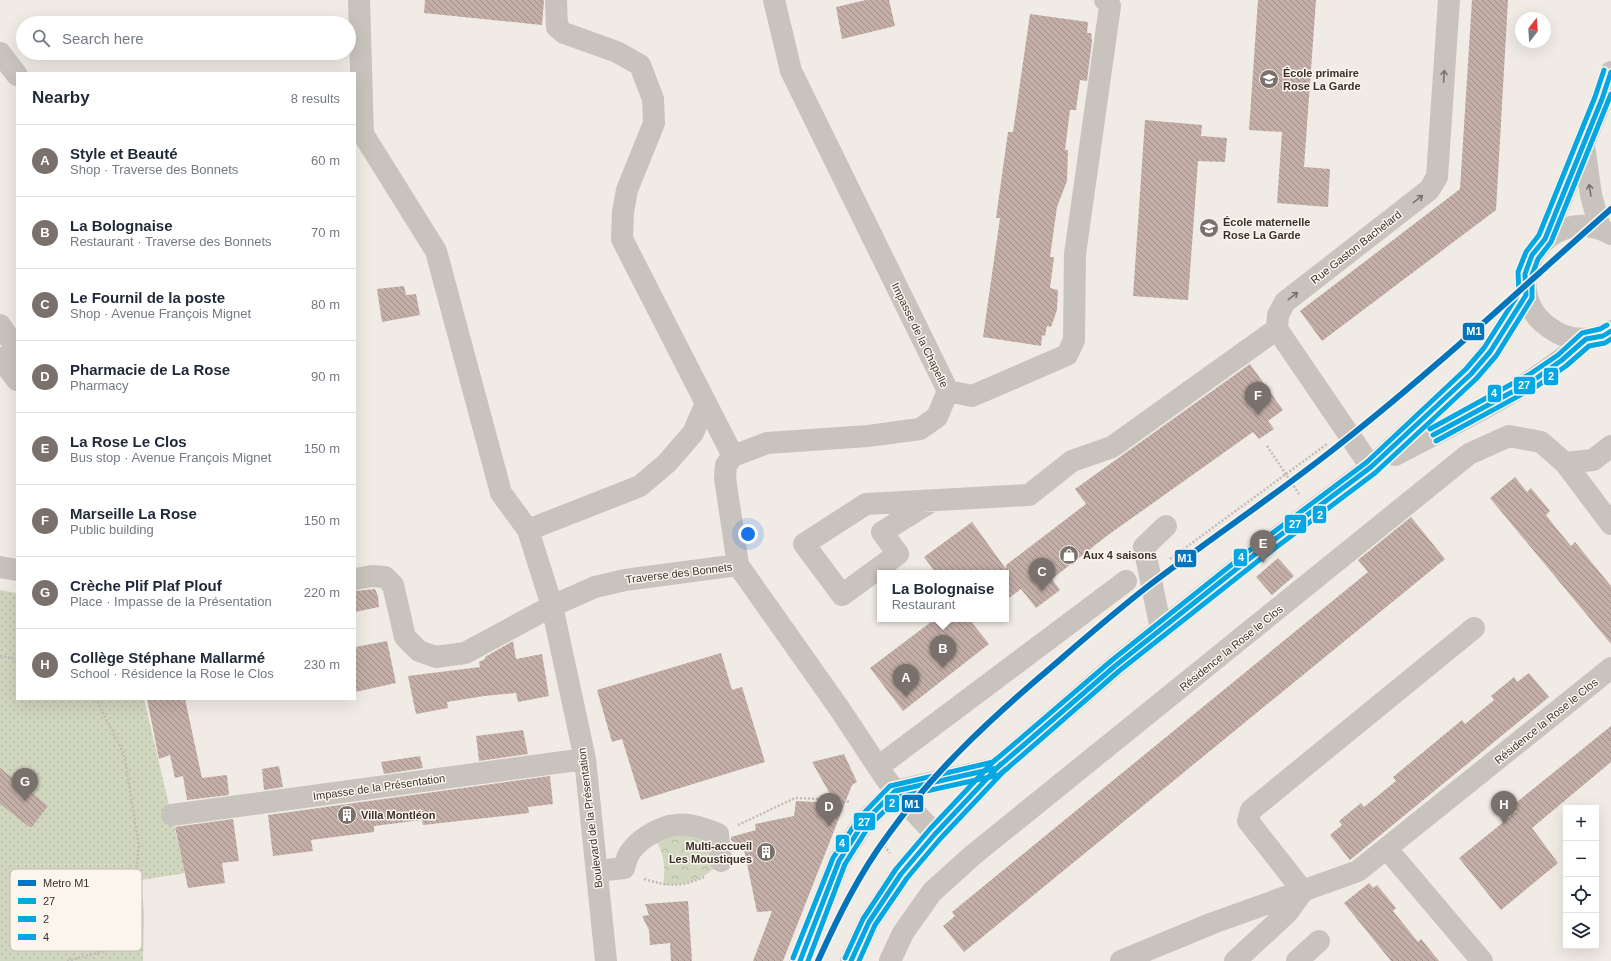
<!DOCTYPE html>
<meta charset="utf-8">
<style>
:root{--surface:#fff;--page:#f2f2f3;--text:#1f2937;--muted:#747a83;--line:#e0e1e3;--accent:#7a716c}
body{margin:0;font-family:Helvetica,sans-serif;background:var(--page);color:var(--text)}
.controls{position:absolute;right:12px;bottom:12px;display:grid;overflow:hidden;border-radius:0px;box-shadow:0 4px 16px #0002}
.controls button{width:36px;height:36px;display:grid;place-items:center;padding:0;border:0;border-bottom:1px solid var(--line);background:var(--surface);color:var(--text);font:20px sans-serif}
.compass{position:absolute;left:1515px;top:12px;width:36px;height:36px;border-radius:50%;background:var(--surface);box-shadow:0 4px 16px #0002;rotate:17deg}
.you{position:absolute;left:748px;top:534px;width:14px;height:14px;margin:-10px;border:3px solid #fff;border-radius:50%;background:#1a73e8;box-shadow:0 0 0 6px #1a73e833}
.badge{display:grid;place-items:center;width:26px;height:26px;border-radius:50%;background:var(--accent);color:#fff;font-size:13px;font-weight:700}
.pin{position:absolute;translate:-50% -33px;filter:drop-shadow(0 1px 2px #0008)}
.pin::after{content:'';position:absolute;top:21px;width:14px;height:12px;background:inherit;clip-path:polygon(0 0,100% 0,50% 100%)}
.popup{position:absolute;left:877px;top:570px;width:132px;height:52px;box-sizing:border-box;display:grid;place-content:center;border-radius:0px;background:var(--surface);filter:drop-shadow(0 1px 3px #0005);font-size:13px;white-space:nowrap;color:var(--muted)}
.popup b{font-size:15px;color:var(--text)}
.popup::after{content:'';position:absolute;left:50%;top:100%;margin-left:-8px;border:8px solid transparent;border-top-color:var(--surface)}
.list{margin:0;padding:0;list-style:none}
h2{display:flex;justify-content:space-between;align-items:center;height:52px;margin:0;padding:0 16px;font-size:17px}
h2 small{font-size:13px;font-weight:400;color:var(--muted)}
.list li{display:grid;grid-template-columns:26px 1fr auto;gap:12px;align-items:center;box-sizing:border-box;height:72px;padding:0 16px;border-top:1px solid var(--line)}
.list b{display:block;font-size:15px;white-space:nowrap}
.list p{margin:0;font-size:13px;white-space:nowrap;color:var(--muted)}
.list em{font-size:13px;font-style:normal;color:var(--muted)}
.icon{flex:none;width:22px;height:22px;fill:none;stroke:currentColor;stroke-width:2;stroke-linecap:round;stroke-linejoin:round}
.map{position:relative;flex:none;width:1611px;height:961px;overflow:hidden}
.search{position:absolute;background:var(--surface);box-shadow:0 4px 16px #0002;left:16px;top:16px;width:340px;height:44px;display:flex;align-items:center;gap:10px;box-sizing:border-box;padding:0 14px;border-radius:22px;color:var(--muted);font-size:15px}
.panel{position:absolute;background:var(--surface);box-shadow:0 4px 16px #0002;left:16px;top:72px;width:340px;height:628px;border-radius:0px}
.map>svg:first-child{display:block}
.park{fill:url(#park-crowns)}
.garden{fill:url(#garden-dots)}
.building{fill:url(#building-back-hatch)}
.lines{fill:none;stroke-linecap:round;stroke-linejoin:round}
.path{stroke:#c2bbb6;stroke-width:2.5;stroke-dasharray:2 2;stroke-linecap:butt}
.minor{stroke:#c9c3be;stroke-width:22}
.bus-1-casing{stroke:#fbf5ee;stroke-width:8}
.bus-2-casing{stroke:#fbf5ee;stroke-width:8}
.bus-3-casing{stroke:#fbf5ee;stroke-width:8}
.bus-1{stroke:#03a7e4;stroke-width:5}
.bus-2{stroke:#03a7e4;stroke-width:5}
.bus-3{stroke:#03a7e4;stroke-width:5}
.metro-1-casing{stroke:#fbf5ee;stroke-width:9}
.metro-1{stroke:#0075be;stroke-width:6}
.oneway{stroke:#7b726d}
.labels{text-anchor:middle;stroke-width:3;stroke-linejoin:round;paint-order:stroke}
.poi-label{font-size:11px;font-weight:bold;fill:#3b302b;stroke:#fbf5ee;text-anchor:start}
.street-label{font-size:11px;fill:#3b302b;stroke:#fbf5ee}
.key{fill:#fbf5ee;stroke:#c1bab4;stroke-width:1}
.key-label{font-size:11px;fill:#3b302b}
.line-badge{stroke:#fbf5ee;stroke-width:1.5}
.badge-label{font-size:11px;text-anchor:middle;font-weight:bold;fill:#fff}
</style>
<div class="map">
<svg width="1611" height="961" viewBox="0 0 1611 961">
<defs>
<pattern id="park-crowns" width="20" height="18" patternUnits="userSpaceOnUse"><rect width="20" height="18" fill="#d1d6bf"/><path d="M2 6a3 3 0 1 1 6 0M12 15a3 3 0 1 1 6 0" fill="none" stroke="#b4b8a4"/></pattern>
<pattern id="garden-dots" width="8" height="8" patternUnits="userSpaceOnUse"><rect width="8" height="8" fill="#d1d6bf"/><path d="M2 2h.1M6 6h.1" fill="none" stroke="#b4b8a4" stroke-width="1.8" stroke-linecap="round"/></pattern>
<pattern id="building-back-hatch" width="6" height="6" patternUnits="userSpaceOnUse"><rect width="6" height="6" fill="#c3afa7"/><path d="M-1 5l2 2M0 0l6 6M5-1l2 2" fill="none" stroke="#a08f88"/></pattern>
</defs>
<rect width="100%" height="100%" fill="#f0ebe5"/>
<path class="park" d="M 668,832 L 713,837 L 717,866 C 698,882 688,885 663,885 C 666,867 664,854 655,838 Z"/>
<path class="garden" d="M 0,590 L 17,593 L 17,699 L 144,699 L 185,873 L 141,880 L 144,913 L 143,961 L 0,961 Z"/>
<path class="building" d="M 425,0 L 544,0 L 542,25 L 424,13 Z
M 866,0 L 889,0 L 895,26 L 842,39 L 836,7 Z
M 1258,0 L 1316,0 L 1304,167 L 1330,169 L 1328,207 L 1277,203 L 1282,132 L 1249,130 Z
M 1472,0 L 1508,0 L 1496,210 L 1322,341 L 1300,311 L 1460,189 Z
M 1030,14 L 1088,22 L 1087,33 L 1091,33 L 1092,41 L 1087,81 L 1080,80 L 1076,110 L 1070,110 L 1065,150 L 1068,150 L 1067,181 L 1057,207 L 1050,257 L 1054,257 L 1050,288 L 1058,290 L 1057,310 L 1051,327 L 1047,326 L 1045,336 L 1042,335 L 1041,346 L 983,337 L 1000,218 L 996,218 L 1008,132 L 1013,132 Z
M 1145,120 L 1202,125 L 1201,136 L 1227,138 L 1225,162 L 1198,161 L 1188,300 L 1133,296 Z
M 404,286 L 406,295 L 416,294 L 420,315 L 382,322 L 377,289 Z
M 1250,364 L 1283,410 L 1268,421 L 1274,429 L 1259,439 L 1253,432 L 1108,535 L 1052,579 L 1060,590 L 1036,608 L 1021,589 L 1006,600 L 1006,573 L 936,573 L 924,557 L 972,522 L 1006,569 L 1006,565 L 1086,504 L 1075,489 Z
M 1515,477 L 1527,492 L 1531,488 L 1550,511 L 1546,515 L 1557,529 L 1571,546 L 1575,542 L 1611,586 L 1611,644 L 1490,498 Z
M 1411,517 L 1445,559 L 964,952 L 943,926 L 955,916 L 952,912 L 1368,572 L 1358,560 Z
M 1278,558 L 1294,576 L 1272,595 L 1256,577 Z
M 375,589 L 378,596 L 379,607 L 355,612 L 355,591 Z
M 935,619 L 969,619 L 989,644 L 903,711 L 870,668 Z
M 387,641 L 396,683 L 355,692 L 355,647 Z
M 513,641 L 516,659 L 542,654 L 549,696 L 518,702 L 516,693 L 484,696 L 447,702 L 448,708 L 416,714 L 408,676 L 480,667 L 479,662 L 485,659 L 485,657 Z
M 721,653 L 732,690 L 742,687 L 765,762 L 641,800 L 622,739 L 612,742 L 597,690 Z
M 1529,673 L 1549,697 L 1350,860 L 1330,835 L 1342,825 L 1339,821 L 1361,803 L 1364,807 L 1396,781 L 1393,777 L 1462,720 L 1465,724 L 1494,700 L 1491,696 L 1514,677 L 1517,682 Z
M 147,699 L 185,699 L 202,778 L 227,775 L 229,795 L 187,800 L 183,776 L 175,778 L 170,755 L 159,759 Z
M 1611,726 L 1611,762 L 1532,828 L 1558,863 L 1501,910 L 1459,858 L 1517,811 L 1512,806 Z
M 523,730 L 528,754 L 479,761 L 476,736 Z
M 844,754 L 857,782 L 852,785 L 783,961 L 753,961 L 772,911 L 757,912 L 744,849 L 731,840 L 731,837 L 756,830 L 755,824 L 794,816 L 796,801 L 835,803 L 812,762 Z
M 420,756 L 423,768 L 384,774 L 381,762 Z
M 279,766 L 283,787 L 264,790 L 262,769 Z
M 0,768 L 47,805 L 48,806 L 31,828 L 0,804 Z
M 550,776 L 553,804 L 528,807 L 529,813 L 423,825 L 422,820 L 374,826 L 374,832 L 311,840 L 313,851 L 273,856 L 268,815 Z
M 233,819 L 239,861 L 222,863 L 225,883 L 188,888 L 175,827 Z
M 1369,883 L 1373,888 L 1377,885 L 1396,908 L 1393,911 L 1418,942 L 1421,939 L 1439,961 L 1391,961 L 1344,903 Z
M 688,901 L 692,961 L 671,961 L 670,943 L 650,945 L 649,930 L 642,916 L 649,915 L 645,904 Z"/>
<g class="lines">
<path class="path" d="M 1267,446 L 1299,494
M 1170,559 L 1327,444
M 0,656 L 17,659
M 738,825 L 795,798 L 847,800 L 849,804
M 879,840 L 890,853
M 644,879 C 667,886 681,888 704,877
M 67,961 L 127,945 L 139,846 L 124,754 L 96,699"/>
<path class="minor" d="M 359,0 L 363,134 L 436,251 L 501,493 L 528,530 L 552,606 L 585,759 L 606,961
M 556,0 L 557,27 L 564,33 L 617,52 L 640,65 L 653,99 L 654,123 L 627,190 L 623,212 L 622,239 L 733,456
M 774,0 L 791,71 L 948,391 L 937,417 L 920,429 L 868,436 L 767,443 L 733,456 L 726,465 L 725,478 L 738,565 L 839,708 L 884,776 L 895,791 L 935,834
M 0,53 L 17,75
M 1584,145 L 1591,195 L 1600,228
M 1611,234 C 1543,197 1488,297 1558,333 C 1575,342 1595,340 1611,331
M 1545,239 L 1602,99 L 1611,72
M 0,325 L 17,349
M 0,358 L 17,380
M 948,391 L 972,396 L 1067,355 L 1074,340 L 1075,254 L 1110,6 L 1105,0
M 1395,455 C 1461,420 1530,389 1586,339
M 1565,463 L 1611,524
M 1371,467 L 1277,329 L 1278,315 L 1285,302 L 1429,190 L 1437,177 L 1449,0
M 934,500 L 882,532 L 898,554 L 842,595 L 804,544 L 866,504 L 1029,495 L 1072,461 L 1112,447 L 1277,329
M 528,530 L 640,486 L 667,463 L 693,433 L 706,403
M 0,567 L 17,570
M 355,579 L 372,576 L 385,577 L 393,585 L 405,637 L 419,651 L 436,657 L 465,653 L 552,606 L 595,587 L 625,580 L 738,565
M 1161,629 L 1144,547 L 1166,526
M 878,767 L 1126,581
M 172,815 L 585,759
M 1387,849 L 1482,961
M 597,871 L 624,868 C 625,864 626,860 628,856 C 635,841 660,826 676,825 C 690,823 705,829 718,834 L 721,861
M 800,961 L 839,861 L 864,822 L 895,791 L 997,768
M 851,961 L 869,922 L 901,874 L 935,834 L 997,768 L 1115,666 L 1254,555 L 1371,467 L 1471,374 L 1490,352 L 1526,295
M 890,961 L 903,933 L 932,892 L 973,855 L 1469,454 L 1509,436 L 1541,442 L 1565,463 L 1593,460 L 1611,446
M 1121,961 L 1213,923 L 1358,871 L 1611,668
M 1235,961 L 1287,913 L 1303,891 L 1248,821 L 1251,810 L 1474,628
M 1297,961 L 1319,941"/>
<g class="bus-1-casing">
<path id="bus-1" d="M 1433,435 L 1534,380 L 1562,360 L 1586,339 L 1603,336 L 1611,331
M 800,961 L 839,861 L 864,822 L 895,791 L 997,768 L 1001,764
M 851,961 L 869,922 L 901,874 L 935,834 L 997,768 L 1115,666 L 1254,555 L 1371,467 L 1471,374 L 1490,352 L 1526,295 L 1525,274 L 1532,255 L 1545,239 L 1602,99 L 1611,72"/>
</g>
<g class="bus-2-casing">
<path id="bus-2" d="M 1436,441 L 1537,386 L 1566,366 L 1589,346 L 1605,343 L 1611,339
M 808,961 L 845,864 L 869,826 L 899,797 L 999,775 L 1006,769
M 859,961 L 875,925 L 907,878 L 940,839 L 1002,773 L 1119,671 L 1258,561 L 1375,473 L 1476,379 L 1496,356 L 1532,298 L 1532,275 L 1538,259 L 1551,242 L 1611,94"/>
</g>
<g class="bus-3-casing">
<path id="bus-3" d="M 1430,429 L 1530,374 L 1558,355 L 1582,333 L 1600,329 L 1607,325
M 793,958 L 833,858 L 859,818 L 890,786 L 993,762 L 996,759
M 845,958 L 863,919 L 896,869 L 930,829 L 992,763 L 1111,661 L 1250,550 L 1367,462 L 1466,369 L 1484,348 L 1519,293 L 1518,272 L 1526,252 L 1539,235 L 1595,97 L 1604,70"/>
</g>
<use href="#bus-1" class="bus-1"/>
<use href="#bus-2" class="bus-2"/>
<use href="#bus-3" class="bus-3"/>
<g class="metro-1-casing">
<path id="metro-1" d="M 818,961 C 838,917 859,874 888,835 C 931,775 985,724 1041,676 C 1076,646 1111,615 1147,587 C 1207,541 1270,499 1330,452 C 1428,376 1518,291 1611,209"/>
</g>
<use href="#metro-1" class="metro-1"/>
</g>
<defs><path id="oneway-shaft" d="M-6 0H5M1.5-3L5.5 0L1.5 3" fill="none" stroke-width="1.6" stroke-linecap="round" stroke-linejoin="round"/></defs>
<g class="oneway">
<use href="#oneway-shaft" transform="translate(1444 76) rotate(-87)"/>
<use href="#oneway-shaft" transform="translate(1590 190) rotate(-99)"/>
<use href="#oneway-shaft" transform="translate(1418 199) rotate(-38)"/>
<use href="#oneway-shaft" transform="translate(1293 296) rotate(-38)"/>
</g>
<defs>
<g id="school-disc" transform="scale(1)"><circle r="9.5" fill="#7a716c" stroke="#fbf5ee"/><path d="M0-5L7-2L0 1L-7-2ZM-4 1L0 2.5L4 1V4Q0 6-4 4Z" fill="#fff"/></g>
<g id="shop-disc" transform="scale(1)"><circle r="9.5" fill="#7a716c" stroke="#fbf5ee"/><path d="M-5-2.5h2.3a2.7 3.5 0 0 1 5.4 0H5L5.5 6h-11ZM-1.5-2.5h3a1.5 2.3 0 0 0-3 0Z" fill="#fff"/></g>
<g id="building-disc" transform="scale(1)"><circle r="9.5" fill="#7a716c" stroke="#fbf5ee"/><path d="M-4-6H4V6H1V3H-1V6H-4ZM-2.5-4.3h1.7v1.8h-1.7ZM.8-4.3h1.7v1.8H.8ZM-2.5-1h1.7V.8h-1.7ZM.8-1h1.7V.8H.8Z" fill="#fff"/></g>
</defs>
<g fill-rule="evenodd">
<use href="#school-disc" x="1269" y="79"/>
<use href="#school-disc" x="1209" y="228"/>
<use href="#shop-disc" x="1069" y="555"/>
<use href="#building-disc" x="347" y="815"/>
<use href="#building-disc" x="766" y="852"/>
</g>
<g class="labels">
<g class="poi-label">
<text x="1283" y="77">École primaire<tspan x="1283" dy="13">Rose La Garde</tspan></text>
<text x="1223" y="226">École maternelle<tspan x="1223" dy="13">Rose La Garde</tspan></text>
<text x="1083" y="559">Aux 4 saisons</text>
<text x="361" y="819">Villa Montléon</text>
<text x="752" y="850" text-anchor="end">Multi-accueil<tspan x="752" dy="13">Les Moustiques</tspan></text>
</g>
<g class="street-label">
<text transform="translate(1356 247) rotate(-38)" y="4">Rue Gaston Bachelard</text>
<text transform="translate(920 335) rotate(64)" y="4">Impasse de la Chapelle</text>
<text transform="translate(679 573) rotate(-7)" y="4">Traverse des Bonnets</text>
<text transform="translate(1231 648) rotate(-39)" y="4">Résidence la Rose le Clos</text>
<text transform="translate(1546 721) rotate(-39)" y="4">Résidence la Rose le Clos</text>
<text transform="translate(379 787) rotate(-8)" y="4">Impasse de la Présentation</text>
<text transform="translate(590 818) rotate(-97)" y="4">Boulevard de la Présentation</text>
</g>
</g>
<rect x="10" y="869" width="132" height="82" rx="6" class="key"/>
<rect x="18" y="880" width="18" height="6" fill="#0075be"/>
<rect x="18" y="898" width="18" height="6" fill="#03a7e4"/>
<rect x="18" y="916" width="18" height="6" fill="#03a7e4"/>
<rect x="18" y="934" width="18" height="6" fill="#03a7e4"/>
<g class="key-label">
<text x="43" y="887">Metro M1</text>
<text x="43" y="905">27</text>
<text x="43" y="923">2</text>
<text x="43" y="941">4</text>
</g>
<g class="line-badge">
<rect x="1462" y="322" width="23" height="19" rx="4" fill="#0075be"/>
<rect x="1543" y="367" width="16" height="19" rx="4" fill="#03a7e4"/>
<rect x="1513" y="376" width="23" height="19" rx="4" fill="#03a7e4"/>
<rect x="1487" y="384" width="15" height="19" rx="4" fill="#03a7e4"/>
<rect x="1312" y="505" width="15" height="19" rx="4" fill="#03a7e4"/>
<rect x="1284" y="514" width="23" height="20" rx="4" fill="#03a7e4"/>
<rect x="1233" y="548" width="15" height="19" rx="4" fill="#03a7e4"/>
<rect x="1174" y="549" width="23" height="19" rx="4" fill="#0075be"/>
<rect x="884" y="794" width="16" height="19" rx="4" fill="#03a7e4"/>
<rect x="901" y="794" width="23" height="19" rx="4" fill="#0075be"/>
<rect x="853" y="812" width="23" height="19" rx="4" fill="#03a7e4"/>
<rect x="835" y="834" width="15" height="19" rx="4" fill="#03a7e4"/>
</g>
<g class="badge-label">
<text x="1474" y="335">M1</text>
<text x="1551" y="380">2</text>
<text x="1524" y="389">27</text>
<text x="1494" y="397">4</text>
<text x="1320" y="519">2</text>
<text x="1295" y="528">27</text>
<text x="1241" y="561">4</text>
<text x="1185" y="562">M1</text>
<text x="892" y="807">2</text>
<text x="912" y="808">M1</text>
<text x="864" y="826">27</text>
<text x="842" y="847">4</text>
</g>
</svg>
<div class="controls">
<button>+</button>
<button>−</button>
<button><svg class="icon" aria-label="locate" viewBox="0 0 24 24"><circle cx="12" cy="12" r="6"/><path d="M12 2v4M12 18v4M2 12h4M18 12h4"/></svg></button>
<button><svg class="icon" aria-label="layers" viewBox="0 0 24 24"><path d="M12 4l9 5-9 5-9-5zM3 14l9 5 9-5"/></svg></button>
</div>
<svg class="compass" viewBox="-18 -18 36 36"><path d="M0-13l5 13h-10z" fill="#e53935"/><path d="M0 13l5-13h-10z" fill="#747a83"/></svg>
<div class="you"></div>
<div class="pin badge" style="left:906px;top:697px">A</div>
<div class="pin badge" style="left:943px;top:668px">B</div>
<div class="popup"><b>La Bolognaise</b>Restaurant</div>
<div class="pin badge" style="left:1042px;top:591px">C</div>
<div class="pin badge" style="left:829px;top:826px">D</div>
<div class="pin badge" style="left:1263px;top:563px">E</div>
<div class="pin badge" style="left:1258px;top:415px">F</div>
<div class="pin badge" style="left:25px;top:801px">G</div>
<div class="pin badge" style="left:1504px;top:824px">H</div>
<div class="search"><svg class="icon" aria-label="search" viewBox="0 0 24 24"><circle cx="10" cy="10" r="6"/><path d="M15 15l6 6"/></svg>Search here</div>
<section class="panel">
<h2>Nearby<small>8 results</small></h2>
<ul class="list">
<li><span class="badge">A</span><div><b>Style et Beauté</b><p>Shop · Traverse des Bonnets</p></div><em>60 m</em></li>
<li><span class="badge">B</span><div><b>La Bolognaise</b><p>Restaurant · Traverse des Bonnets</p></div><em>70 m</em></li>
<li><span class="badge">C</span><div><b>Le Fournil de la poste</b><p>Shop · Avenue François Mignet</p></div><em>80 m</em></li>
<li><span class="badge">D</span><div><b>Pharmacie de La Rose</b><p>Pharmacy</p></div><em>90 m</em></li>
<li><span class="badge">E</span><div><b>La Rose Le Clos</b><p>Bus stop · Avenue François Mignet</p></div><em>150 m</em></li>
<li><span class="badge">F</span><div><b>Marseille La Rose</b><p>Public building</p></div><em>150 m</em></li>
<li><span class="badge">G</span><div><b>Crèche Plif Plaf Plouf</b><p>Place · Impasse de la Présentation</p></div><em>220 m</em></li>
<li><span class="badge">H</span><div><b>Collège Stéphane Mallarmé</b><p>School · Résidence la Rose le Clos</p></div><em>230 m</em></li>
</ul>
</section>
</div>
